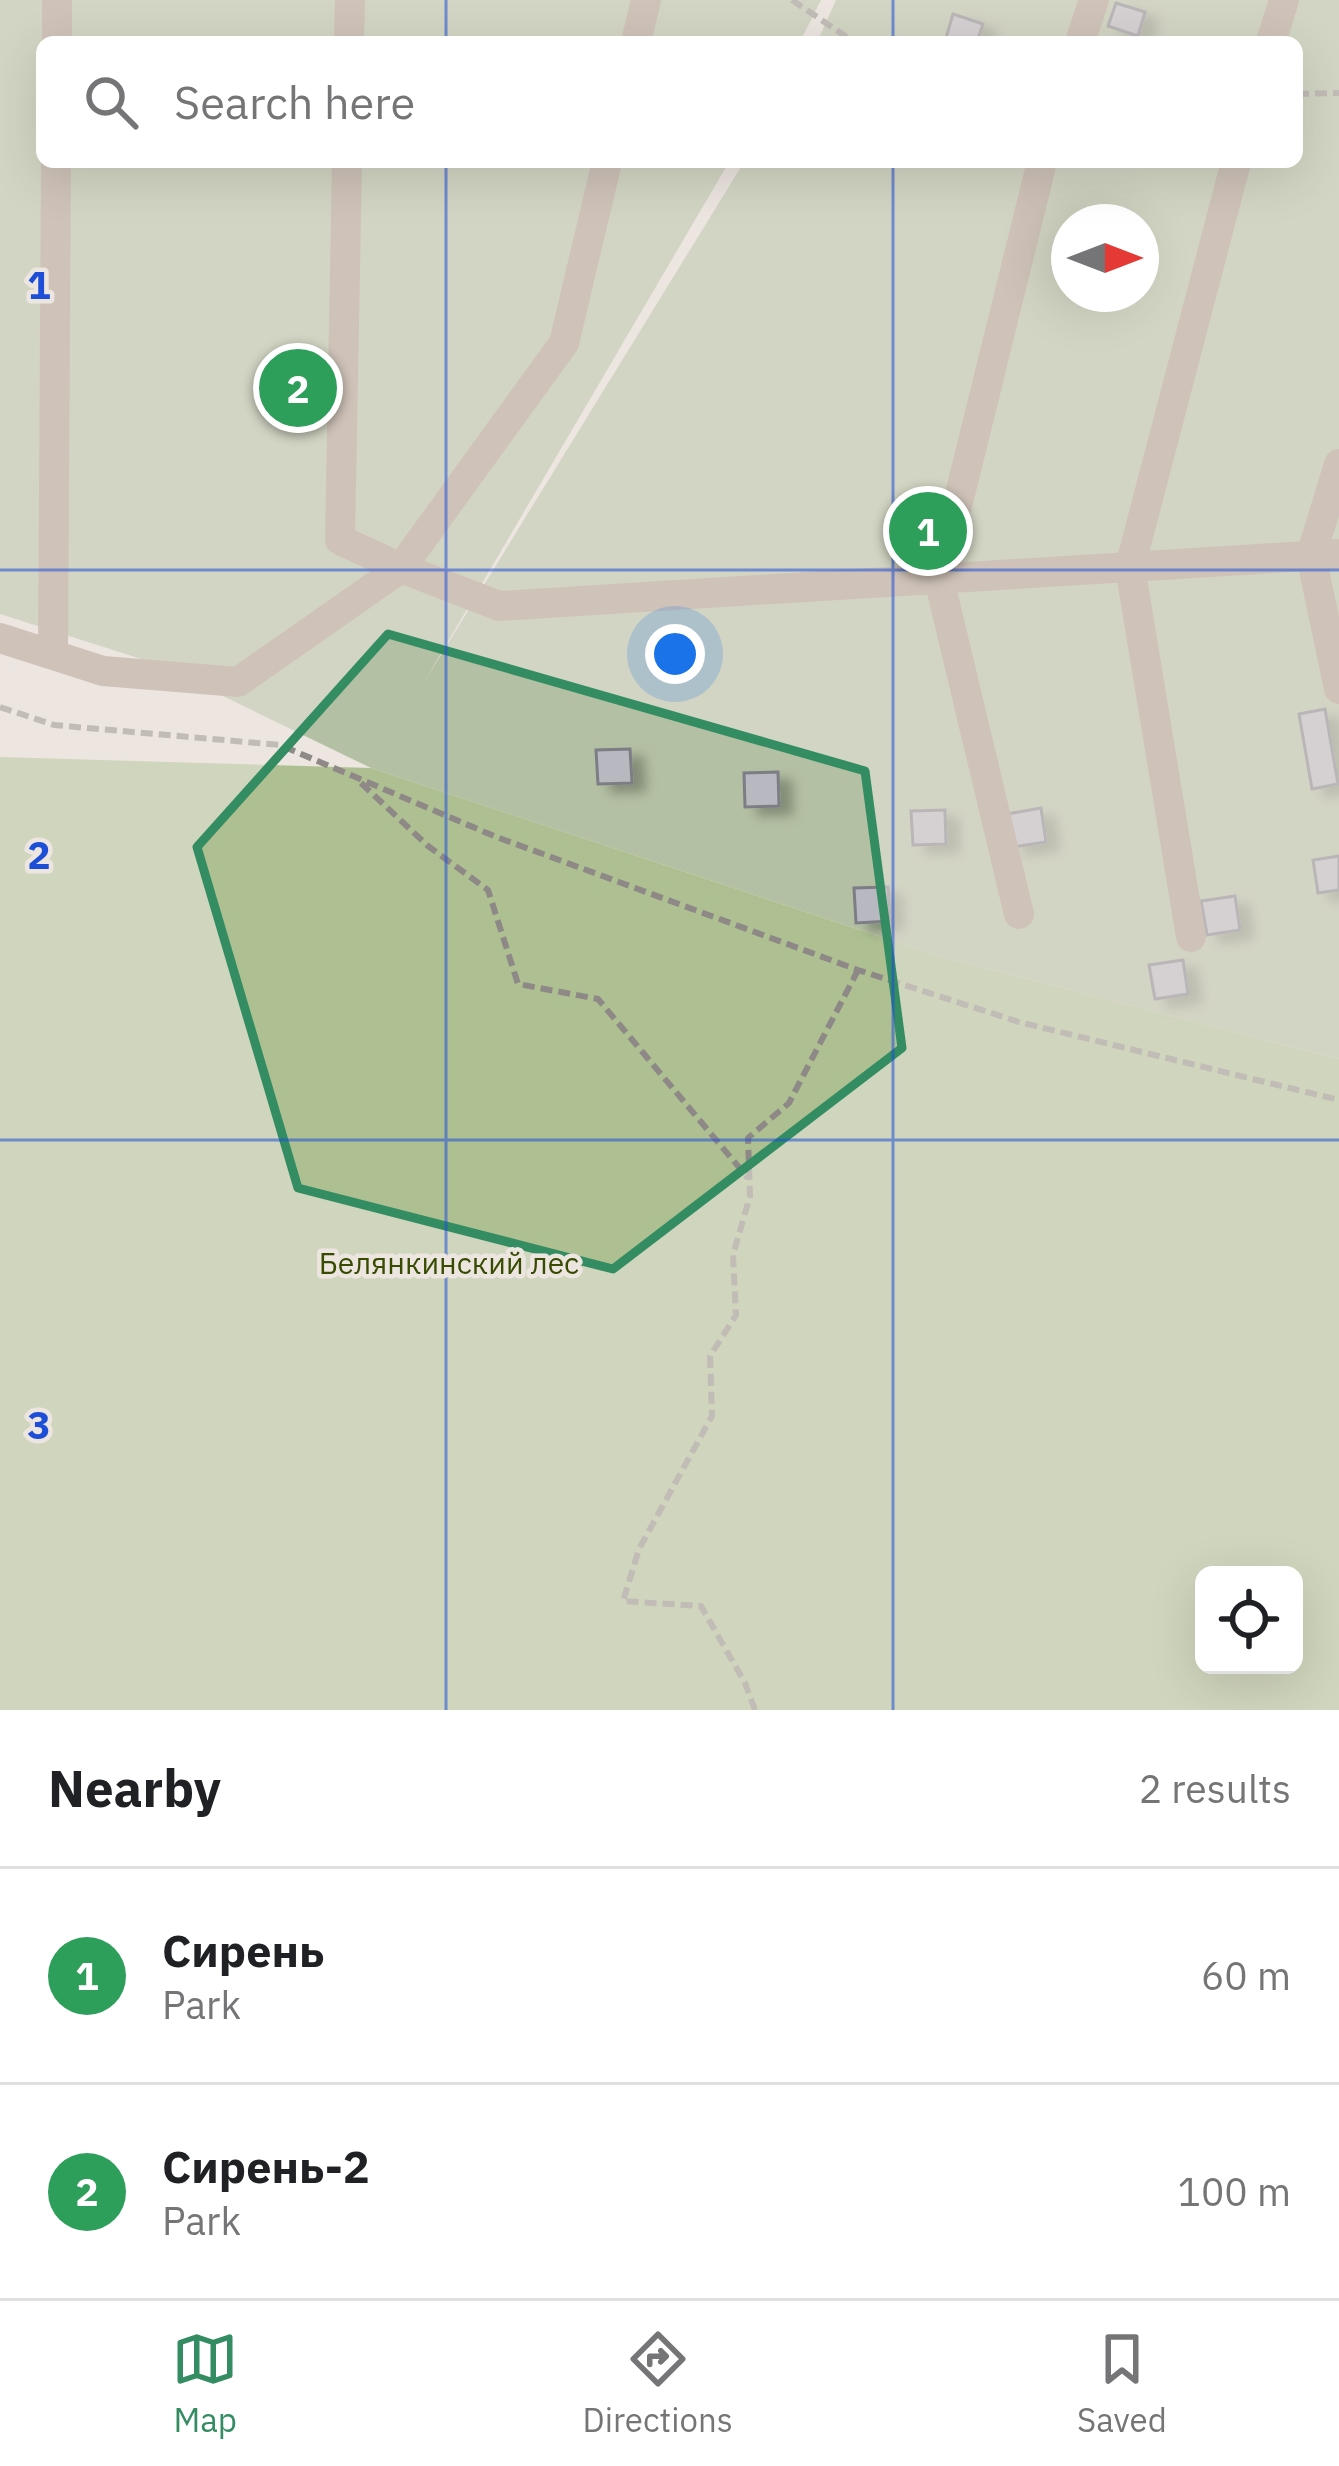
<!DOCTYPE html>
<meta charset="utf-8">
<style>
:root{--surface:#fff;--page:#f6f6f6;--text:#202124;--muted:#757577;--line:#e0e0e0;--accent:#348d62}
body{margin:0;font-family:"IBM Plex Sans",sans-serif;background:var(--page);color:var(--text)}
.controls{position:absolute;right:36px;bottom:36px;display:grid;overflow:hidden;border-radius:18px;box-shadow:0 12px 48px #0002}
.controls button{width:108px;height:108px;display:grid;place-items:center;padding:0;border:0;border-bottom:3px solid var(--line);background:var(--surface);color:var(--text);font:60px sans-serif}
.compass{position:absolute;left:1051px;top:204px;width:108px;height:108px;border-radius:50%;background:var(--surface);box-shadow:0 12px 48px #0002;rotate:90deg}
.you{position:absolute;left:675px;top:654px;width:42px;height:42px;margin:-30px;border:9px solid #fff;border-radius:50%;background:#1a73e8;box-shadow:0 0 0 18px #1a73e833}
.badge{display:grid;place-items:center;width:78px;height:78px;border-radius:50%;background:var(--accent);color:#fff;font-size:39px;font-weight:700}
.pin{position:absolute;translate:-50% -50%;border:6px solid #fff;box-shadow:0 3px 12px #0006}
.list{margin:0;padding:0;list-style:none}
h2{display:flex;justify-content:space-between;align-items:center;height:156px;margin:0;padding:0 48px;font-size:51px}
h2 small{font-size:39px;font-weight:400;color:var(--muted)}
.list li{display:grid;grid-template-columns:78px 1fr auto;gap:36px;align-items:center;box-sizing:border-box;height:216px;padding:0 48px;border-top:3px solid var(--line)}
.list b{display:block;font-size:45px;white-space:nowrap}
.list p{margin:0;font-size:39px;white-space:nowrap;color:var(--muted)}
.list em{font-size:39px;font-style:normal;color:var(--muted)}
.icon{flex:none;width:66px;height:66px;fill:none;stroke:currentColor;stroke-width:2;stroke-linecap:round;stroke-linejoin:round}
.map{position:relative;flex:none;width:1339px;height:1710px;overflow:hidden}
.search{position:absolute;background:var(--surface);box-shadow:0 12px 48px #0002;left:36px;right:36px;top:36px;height:132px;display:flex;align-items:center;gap:30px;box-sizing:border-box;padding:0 42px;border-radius:18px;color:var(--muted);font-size:45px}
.sheet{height:588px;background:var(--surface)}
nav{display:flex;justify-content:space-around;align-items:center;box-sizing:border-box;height:168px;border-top:3px solid var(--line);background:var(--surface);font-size:33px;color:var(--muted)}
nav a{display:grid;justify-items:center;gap:6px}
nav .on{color:var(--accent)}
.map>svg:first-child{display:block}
.green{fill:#b4c0a3;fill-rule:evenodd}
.forest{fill:#aec092;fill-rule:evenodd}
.building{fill:#b8b8c0;stroke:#7d7d85;stroke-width:3;filter:url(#shadow)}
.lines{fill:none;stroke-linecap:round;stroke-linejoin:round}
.path{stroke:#8e8986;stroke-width:6;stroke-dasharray:12 6;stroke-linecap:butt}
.minor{stroke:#aa9989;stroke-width:30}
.marked{fill:none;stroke:#348d62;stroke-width:9;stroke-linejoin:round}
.grid{fill:none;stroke:#1d4ed8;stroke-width:3;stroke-opacity:0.55}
.labels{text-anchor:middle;stroke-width:9;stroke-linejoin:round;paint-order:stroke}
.park-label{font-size:30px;fill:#374c00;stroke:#ece5e0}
.grid-label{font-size:39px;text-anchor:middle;font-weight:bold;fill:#1d4ed8;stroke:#ece5e0;stroke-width:9;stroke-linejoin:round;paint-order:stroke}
</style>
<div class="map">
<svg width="1339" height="1710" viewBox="0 0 1339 1710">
<defs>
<filter id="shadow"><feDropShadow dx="13" dy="8" stdDeviation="6" flood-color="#0004"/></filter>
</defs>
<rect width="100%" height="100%" fill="#ece5e0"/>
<path class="green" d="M 0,0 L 821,0 L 800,42 L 42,42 L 42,162 L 729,162 L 426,679 L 744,162 L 1297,162 L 1297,42 L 817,42 L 836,0 L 1339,0 L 1339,1059 L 942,957 L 371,768 L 157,664 L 0,614 ZM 1069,222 L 1141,222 L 1141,294 L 1069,294 Z"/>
<path class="forest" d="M 0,757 L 371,768 L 942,957 L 1339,1059 L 1339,1710 L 0,1710 ZM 1204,1575 L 1294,1575 L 1294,1665 L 1204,1665 Z"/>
<path class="building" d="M 1116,3 L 1145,12 L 1138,36 L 1108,26 Z
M 953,14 L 983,24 L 977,42 L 946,38 Z
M 1325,709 L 1338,784 L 1312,789 L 1299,714 Z
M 630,749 L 632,783 L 598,784 L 596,750 Z
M 778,772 L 779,806 L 745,807 L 744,773 Z
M 1041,808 L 1046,842 L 1013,847 L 1007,814 Z
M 945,810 L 946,844 L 913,845 L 911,811 Z
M 1339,856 L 1339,890 L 1318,893 L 1313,860 Z
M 888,887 L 890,921 L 856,923 L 854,888 Z
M 1235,896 L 1240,930 L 1207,935 L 1201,901 Z
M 1183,960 L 1188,994 L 1155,999 L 1149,965 Z"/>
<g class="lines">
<path class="path" d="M 792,0 L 854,42
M 1297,94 L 1339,93
M 0,707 L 54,725 L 280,745 L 494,836 L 858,970 L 1019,1022 L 1339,1100
M 361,783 L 428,846 L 488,890 L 518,984 L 598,999 L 748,1178
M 755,1710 L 745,1683 L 701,1606 L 623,1601 L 639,1549 L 712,1416 L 710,1356 L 736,1315 L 733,1255 L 750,1196 L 748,1138 L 789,1103 L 858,970"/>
<path class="minor" d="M 57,42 L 57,0
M 349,42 L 350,0
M 636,42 L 646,0
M 1080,42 L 1094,0
M 1271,42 L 1284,0
M 347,162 L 340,540 L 401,568 L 564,343 L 607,162
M 1339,464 L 1311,556 L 1339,689
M 0,638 L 103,671 L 238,682 L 401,568 L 499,606 L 1339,554
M 53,655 L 56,162
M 1019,914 L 939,579 L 1042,162
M 1191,937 L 1130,567 L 1236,162"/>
</g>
<path d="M0 0H1339V1710H0ZM 388,634 L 865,771 L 902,1048 L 613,1269 L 298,1188 L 197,847 Z" fill="#ece5e0" fill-opacity=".55" fill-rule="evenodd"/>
<path class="marked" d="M 388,634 L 865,771 L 902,1048 L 613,1269 L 298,1188 L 197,847 Z"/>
<path class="grid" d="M 446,0 L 446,42M 893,0 L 893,42M 446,162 L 446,1710M 893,162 L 893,1710M 0,570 L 1339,570M 0,1140 L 1339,1140"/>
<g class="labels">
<g class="park-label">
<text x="449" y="1274">Белянкинский лес</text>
</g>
</g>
<g class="grid-label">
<text x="39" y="299">1</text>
<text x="39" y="869">2</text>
<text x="39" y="1439">3</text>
</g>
</svg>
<div class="controls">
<button><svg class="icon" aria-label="locate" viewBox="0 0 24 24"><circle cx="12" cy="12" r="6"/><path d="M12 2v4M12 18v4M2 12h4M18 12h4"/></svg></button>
</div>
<svg class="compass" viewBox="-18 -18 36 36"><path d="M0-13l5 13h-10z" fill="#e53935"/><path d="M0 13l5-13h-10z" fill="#757577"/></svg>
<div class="you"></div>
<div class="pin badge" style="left:928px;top:531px;background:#2e9e5b">1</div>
<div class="pin badge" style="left:298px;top:388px;background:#2e9e5b">2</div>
<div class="search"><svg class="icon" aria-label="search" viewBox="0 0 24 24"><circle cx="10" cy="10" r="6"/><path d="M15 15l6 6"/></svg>Search here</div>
</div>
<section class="sheet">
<h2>Nearby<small>2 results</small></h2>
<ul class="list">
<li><span class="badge" style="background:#2e9e5b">1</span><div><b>Сирень</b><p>Park</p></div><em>60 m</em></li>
<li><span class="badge" style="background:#2e9e5b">2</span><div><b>Сирень-2</b><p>Park</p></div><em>100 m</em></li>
</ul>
</section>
<nav>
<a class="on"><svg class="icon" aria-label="map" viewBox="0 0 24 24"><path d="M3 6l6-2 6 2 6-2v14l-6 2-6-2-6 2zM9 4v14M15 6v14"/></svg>Map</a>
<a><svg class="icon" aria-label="directions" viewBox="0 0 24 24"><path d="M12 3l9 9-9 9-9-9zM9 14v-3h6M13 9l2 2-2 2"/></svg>Directions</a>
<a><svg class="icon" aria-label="saved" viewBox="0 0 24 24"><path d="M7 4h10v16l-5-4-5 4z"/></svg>Saved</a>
</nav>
